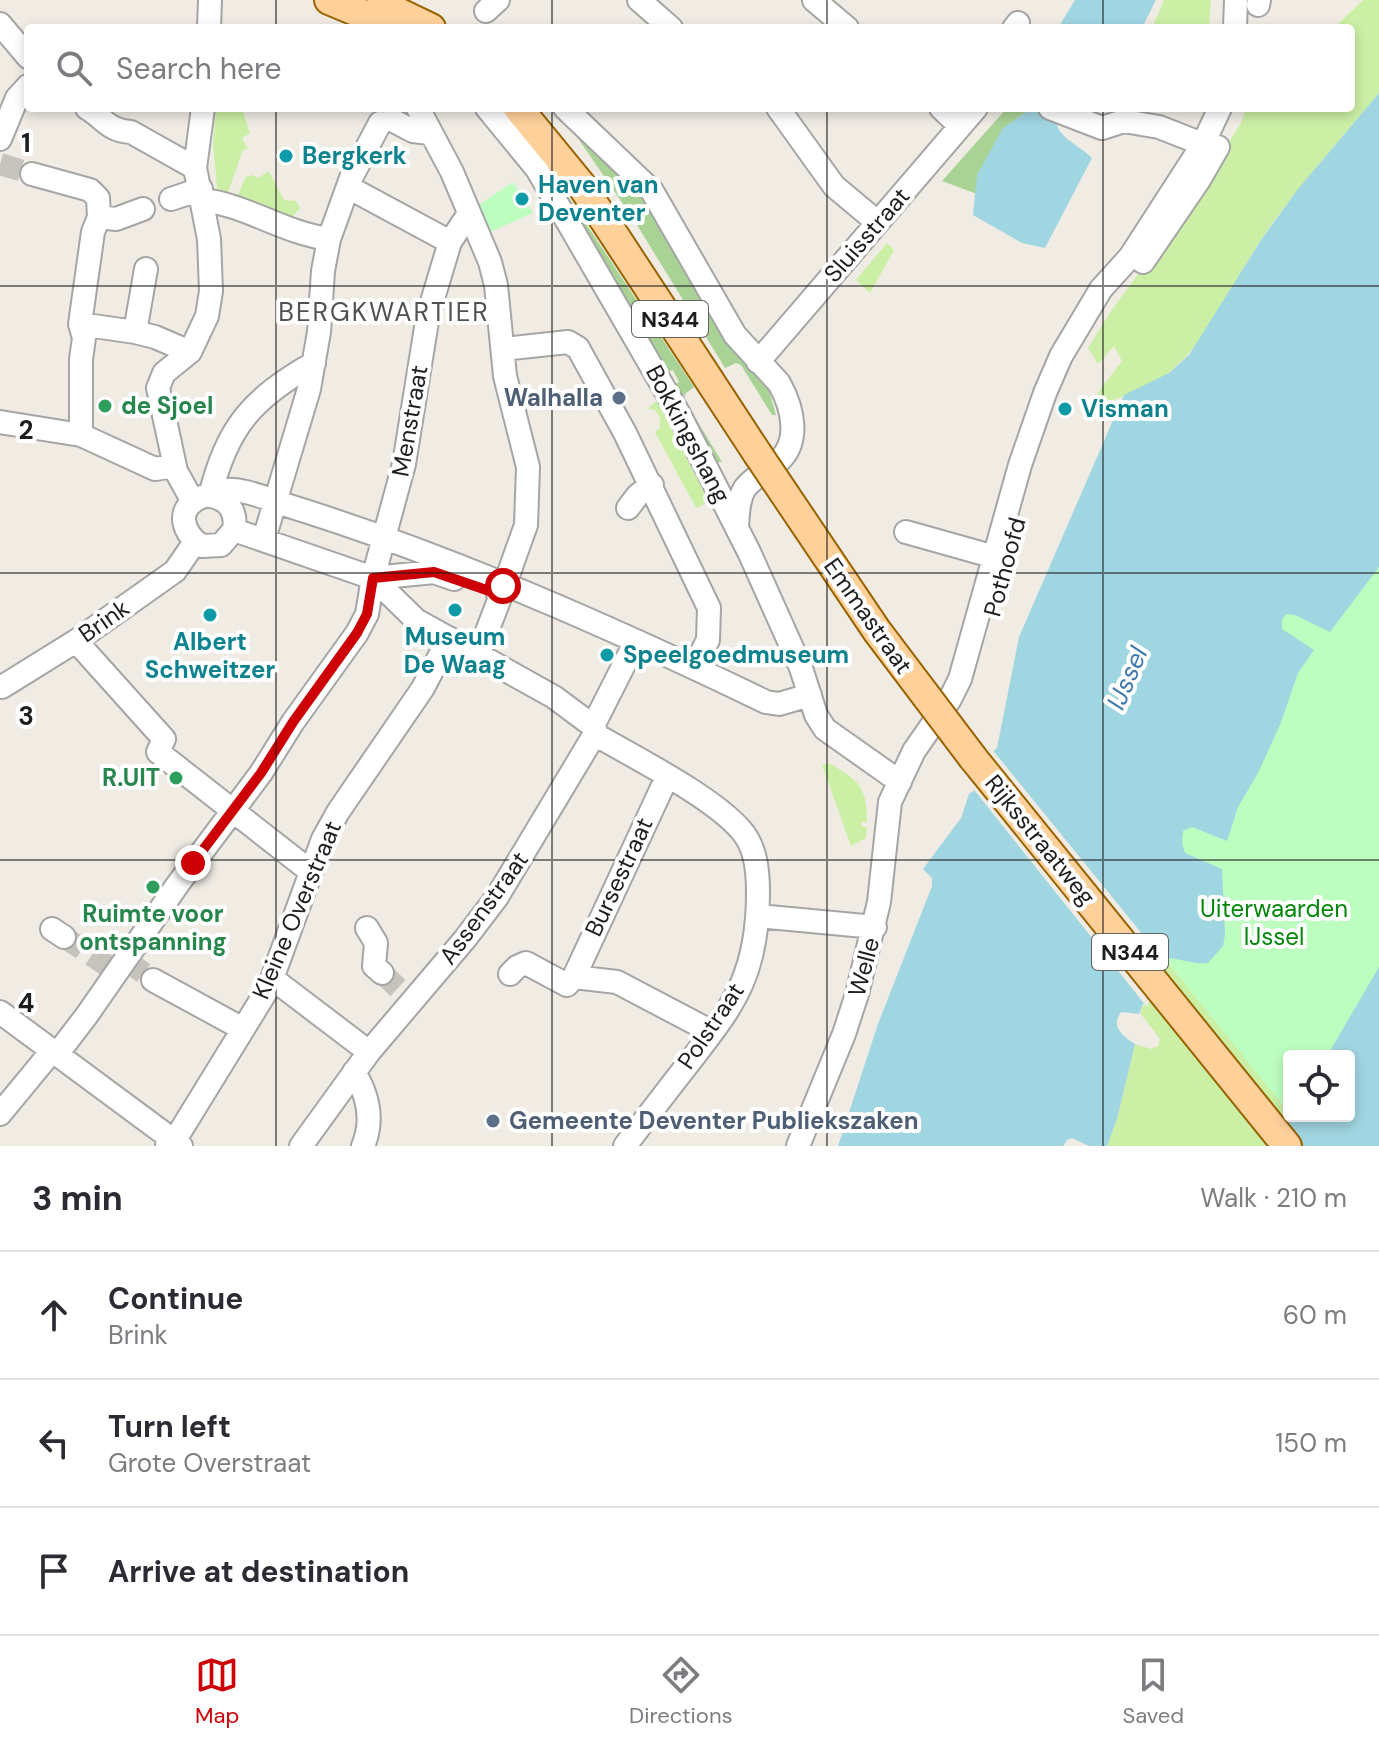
<!DOCTYPE html>
<meta charset="utf-8">
<style>
:root{--surface:#fff;--page:#f2f2f3;--text:#2b2b33;--muted:#7c7c81;--line:#e1e1e2;--accent:#cd0005}
body{margin:0;font-family:"DM Sans",sans-serif;background:var(--page);color:var(--text)}
.controls{position:absolute;right:24px;bottom:24px;display:grid;overflow:hidden;border-radius:8px;box-shadow:0 4px 12px #0003}
.controls button{width:72px;height:72px;display:grid;place-items:center;padding:0;border:0;border-bottom:2px solid var(--line);background:var(--surface);color:var(--text);font:40px sans-serif}
.stop{position:absolute;width:24px;height:24px;margin:-18px;border:6px solid #cd0005;border-radius:50%;background:#fff}
.stop.end{background:#cd0005;border-color:#fff;box-shadow:0 2px 8px #0008}
.list{margin:0;padding:0;list-style:none}
h2{display:flex;justify-content:space-between;align-items:center;height:104px;margin:0;padding:0 32px;font-size:34px}
h2 small{font-size:26px;font-weight:400;color:var(--muted)}
.list li{display:grid;grid-template-columns:52px 1fr auto;gap:24px;align-items:center;box-sizing:border-box;height:128px;padding:0 32px;border-top:2px solid var(--line)}
.list b{display:block;font-size:30px;white-space:nowrap}
.list p{margin:0;font-size:26px;white-space:nowrap;color:var(--muted)}
.list em{font-size:26px;font-style:normal;color:var(--muted)}
.icon{flex:none;width:44px;height:44px;fill:none;stroke:currentColor;stroke-width:2;stroke-linecap:round;stroke-linejoin:round}
.map{position:relative;flex:none;width:1379px;height:1146px;overflow:hidden}
.search{position:absolute;background:var(--surface);box-shadow:0 4px 12px #0003;left:24px;right:24px;top:24px;height:88px;display:flex;align-items:center;gap:20px;box-sizing:border-box;padding:0 28px;border-radius:8px;color:var(--muted);font-size:30px}
.sheet{height:488px;background:var(--surface)}
nav{display:flex;justify-content:space-around;align-items:center;box-sizing:border-box;height:112px;border-top:2px solid var(--line);background:var(--surface);font-size:22px;color:var(--muted)}
nav a{display:grid;justify-items:center;gap:4px}
nav .on{color:var(--accent)}
.map>svg:first-child{display:block}
.grass{fill:#cbefa5}
.forest{fill:#a9d395}
.park{fill:#bdfec0}
.water{fill:#a0d5e2}
.pier{fill:#f0ece4}
.lines{fill:none;stroke-linecap:round;stroke-linejoin:round}
.minor-tunnel{stroke:#c6c3bc;stroke-width:22;stroke-dasharray:22 11;stroke-linecap:butt}
.minor-casing{stroke:#a5a5a5;stroke-width:26}
.major-casing{stroke:#996300;stroke-width:32}
.minor{stroke:#fff;stroke-width:22}
.major{stroke:#ffd19a;stroke-width:28}
.major-bridge-casing{stroke:#996300;stroke-width:32;stroke-linecap:butt}
.major-bridge{stroke:#ffd19a;stroke-width:28}
.route{stroke:#cd0005;stroke-width:10}
.grid{fill:none;stroke:#1e1e1e;stroke-width:2;stroke-opacity:0.55}
.culture-dot{fill:#0f9aa8;stroke:#fff;stroke-width:3}
.service-dot{fill:#5c6f8a;stroke:#fff;stroke-width:3}
.leisure-dot{fill:#2e9e5b;stroke:#fff;stroke-width:3}
.labels{text-anchor:middle;stroke-width:8;stroke-linejoin:round;paint-order:stroke}
.shield{fill:#fff;stroke:#626262;stroke-width:2}
.shield-label{font-size:22px;font-weight:bold;fill:#1e1e1e}
.culture-label{font-size:24px;font-weight:bold;fill:#0d838f;stroke:#fff;text-anchor:start}
.street-label{font-size:24px;fill:#1e1e1e;stroke:#fff}
.service-label{font-size:24px;font-weight:bold;fill:#4e5e75;stroke:#fff;text-anchor:end}
.leisure-label{font-size:24px;font-weight:bold;fill:#27864d;stroke:#fff;text-anchor:start}
.park-label{font-size:24px;fill:#02870a;stroke:#fff}
.neighbourhood-label{font-size:26px;letter-spacing:2px;fill:#515151;stroke:#fff}
.water-label{font-size:26px;font-style:italic;fill:#407aaf;stroke:#fff}
.grid-label{font-size:26px;text-anchor:middle;font-weight:bold;fill:#1e1e1e;stroke:#fff;stroke-width:8;stroke-linejoin:round;paint-order:stroke}
</style>
<div class="map">
<svg width="1379" height="1146" viewBox="0 0 1379 1146">
<rect width="100%" height="100%" fill="#f0ece4"/>
<path class="grass" d="M 1164,0 L 1211,0 L 1209,28 L 1152,28 Z
M 1363,0 L 1379,0 L 1379,93 C 1340,140 1299,185 1264,235 C 1236,276 1210,338 1172,370 C 1150,389 1117,398 1090,409 L 1101,388 L 1122,361 L 1114,346 L 1098,364 L 1088,348 L 1111,311 L 1189,205 L 1241,123 L 1246,108 L 1351,108 L 1351,28 L 1334,28 Z
M 216,108 L 242,108 L 250,133 L 242,138 L 248,149 L 243,150 L 225,201 L 218,198 L 213,145 Z
M 269,171 L 284,200 L 296,201 L 300,208 L 286,224 L 234,203 L 246,177 L 252,175 L 258,178 Z
M 887,243 L 894,250 L 870,293 L 856,280 Z
M 657,401 L 709,502 L 696,508 L 655,432 L 660,428 L 660,418 L 655,410 L 647,409 Z
M 829,763 C 859,781 867,786 867,822 L 862,822 L 861,826 L 867,827 L 866,838 L 851,846 L 822,765 Z
M 1162,957 L 1173,957 L 1289,1056 L 1291,1116 L 1274,1146 L 1107,1146 L 1117,1119 L 1135,1044 L 1151,1049 L 1158,1046 L 1160,1039 L 1140,1013 Z"/>
<path class="forest" d="M 1007,108 L 1031,109 L 1017,118 L 977,175 L 977,194 L 942,181 Z
M 564,118 L 646,193 L 747,359 L 744,362 L 769,391 L 776,415 L 772,415 L 741,365 L 736,363 L 725,368 L 632,217 Z
M 540,154 L 694,387 L 685,394 L 684,399 L 722,462 L 715,462 L 674,385 L 679,382 L 673,370 L 667,372 Z"/>
<path class="park" d="M 513,182 L 533,213 L 488,233 L 477,206 Z
M 1379,440 L 1379,1146 L 1349,1116 L 1349,1056 L 1289,1056 L 1289,1113 L 1164,958 L 1181,829 L 1276,614 Z"/>
<path class="water" d="M 1075,0 L 1156,0 L 1142,28 L 1058,28 Z
M 1379,93 L 1379,567 L 1330,632 L 1295,615 L 1286,614 L 1282,620 L 1282,629 L 1314,650 L 1298,673 L 1280,725 L 1258,773 L 1238,807 L 1227,841 L 1192,827 L 1183,831 L 1182,843 L 1185,853 L 1222,869 L 1225,935 L 1223,946 L 1208,963 C 1192,965 1179,957 1162,958 L 1139,1014 L 1121,1012 C 1110,1027 1123,1036 1135,1044 L 1117,1119 L 1107,1146 L 1089,1146 L 1072,1138 L 1067,1140 L 1063,1146 L 838,1146 L 878,1024 L 932,886 L 932,878 L 923,869 L 961,818 L 969,794 L 975,790 L 979,763 L 997,748 L 1019,637 L 1124,395 L 1169,373 L 1189,355 L 1263,237 L 1298,189 Z
M 1032,108 L 1057,108 L 1054,111 C 1056,140 1074,140 1092,158 L 1045,248 L 1022,243 L 973,215 L 977,175 L 1003,128 Z
M 1379,967 L 1379,1146 L 1274,1146 L 1291,1116 L 1349,1116 L 1349,1056 L 1327,1056 Z"/>
<path class="pier" d="M 991,748 L 1165,962 L 1147,1007 L 967,781 L 967,776 L 977,768 L 976,761 Z"/>
<g class="lines">
<path class="minor-tunnel" d="M 0,164 L 32,174
M 64,937 L 112,969
M 126,960 L 153,980
M 382,973 L 398,988"/>
<g class="minor-casing">
<path id="minor" d="M 639,0 L 671,28
M 814,0 L 847,28
M 1258,5 L 1259,0
M 486,11 L 498,0
M 0,24 L 28,57
M 209,28 L 210,0
M 1014,28 L 1018,23
M 1235,28 L 1236,0
M 87,108 C 104,118 108,131 131,132 L 195,168
M 418,108 L 452,172 L 490,262 L 496,285 L 505,376 L 528,467 L 526,525 L 501,595 L 498,594
M 487,108 L 537,169 L 679,414 L 749,552 L 801,668 L 816,715 L 825,729 L 900,782
M 565,108 L 652,191 L 735,335 L 779,383 C 793,408 802,444 775,464 C 765,472 753,478 745,488 C 738,499 738,513 737,526
M 778,108 L 834,186 L 877,222
M 941,108 L 960,126
M 1050,108 L 1102,128 L 1124,121 L 1159,127 L 1215,149
M 392,120 L 413,131 L 430,133
M 0,139 L 17,98 L 28,86
M 32,174 L 90,190 L 98,198 L 99,217 L 93,232 L 80,324 L 84,338 L 81,359 L 81,435
M 348,187 L 450,242
M 171,199 L 201,189
M 203,200 C 246,205 284,233 329,239
M 99,217 L 116,219 L 143,209
M 1143,262 L 1199,180 L 1218,147
M 80,324 L 135,332 L 155,337 L 190,352
M 135,332 L 146,269
M 503,349 L 568,342 L 578,348 L 625,433 L 709,608 L 708,640 L 694,667
M 758,362 L 976,108
M 0,422 L 81,435 L 155,469 L 175,466
M 210,496 C 229,499 237,512 234,530 L 221,545 L 202,546 C 184,535 174,510 199,498 C 207,495 215,494 222,491 C 235,485 271,500 286,505 C 448,555 613,628 766,702 L 779,704 L 810,695
M 210,496 C 227,426 253,398 314,363
M 193,502 L 176,471 L 158,388 L 164,373 L 190,352 L 207,316 L 211,291 L 209,239 L 195,168 L 203,108
M 628,508 L 638,495 L 652,485
M 234,530 L 373,578 L 416,620 L 554,697 L 593,726 L 598,736 C 639,760 711,796 741,830 C 756,847 758,871 758,893 C 758,923 754,955 742,983 C 730,1011 710,1035 692,1059 C 669,1088 647,1117 625,1146
M 906,532 L 995,557
M 264,539 L 309,389 L 319,332 L 323,271 L 329,239 L 351,178 L 380,123
M 373,578 L 434,572 L 454,579
M 76,641 L 164,739 L 158,752 L 310,871
M 478,655 L 501,595
M 2,687 L 76,641 L 175,571 L 195,542
M 593,726 L 636,641
M 667,777 L 574,977 L 617,982 L 712,1032
M 758,916 L 875,927
M 367,928 L 376,943 L 374,966 L 382,973
M 52,929 L 64,937
M 510,974 L 517,967 L 526,963 L 567,985 L 574,977
M 273,979 L 369,1052
M 153,980 L 243,1029
M 0,1012 L 181,1146
M 354,1072 C 368,1095 374,1120 363,1146
M 0,1114 L 47,1057 L 61,1049 L 87,1015 L 178,884 L 261,773 L 293,722 L 357,633 L 367,614 L 373,578 L 404,464 L 428,315 L 450,242 L 468,215
M 167,1145 L 178,1135 L 269,987 L 323,839 L 338,812 L 423,688 L 449,638
M 301,1146 L 369,1052 L 465,939 L 497,897 L 596,732
M 798,1146 L 844,1034 L 857,994 L 879,902 L 890,802 L 914,751 L 950,699 L 960,679 L 1020,465 L 1045,393 L 1061,356 L 1101,289 L 1130,257 L 1203,144 L 1220,108"/>
</g>
<g class="major-casing">
<path id="major" d="M 329,0 L 396,28
M 381,4 L 431,28
M 518,108 L 582,186 L 757,453
M 973,758 L 1287,1146"/>
</g>
<use href="#minor" class="minor"/>
<use href="#major" class="major"/>
<g class="major-bridge-casing">
<path id="major-bridge" d="M 757,453 L 877,631 L 973,758"/>
</g>
<use href="#major-bridge" class="major-bridge"/>
</g>
<g class="lines">
<path class="route" d="M 193,863 L 261,773 L 293,722 L 357,633 L 367,614 L 373,578 L 434,572 L 501,595 L 503,586"/>
</g>
<path class="grid" d="M 276,0 L 276,28M 552,0 L 552,28M 827,0 L 827,28M 1103,0 L 1103,28M 276,108 L 276,1146M 552,108 L 552,1146M 827,108 L 827,1146M 1103,108 L 1103,1146M 0,286 L 1379,286M 0,573 L 1379,573M 0,860 L 1379,860"/>
<g class="culture-dot">
<circle cx="286" cy="156" r="8"/>
<circle cx="522" cy="199" r="8"/>
<circle cx="1065" cy="409" r="8"/>
<circle cx="455" cy="610" r="8"/>
<circle cx="210" cy="615" r="8"/>
<circle cx="607" cy="655" r="8"/>
</g>
<g class="service-dot">
<circle cx="619" cy="398" r="8"/>
<circle cx="493" cy="1121" r="8"/>
</g>
<g class="leisure-dot">
<circle cx="105" cy="406" r="8"/>
<circle cx="176" cy="778" r="8"/>
<circle cx="153" cy="887" r="8"/>
</g>
<g class="labels">
<g class="shield">
<rect x="632" y="301" width="76" height="36" rx="6"/>
<rect x="1092" y="934" width="76" height="36" rx="6"/>
</g>
<g class="shield-label">
<text x="670" y="327">N344</text>
<text x="1130" y="960">N344</text>
</g>
<g class="culture-label">
<text x="302" y="164">Bergkerk</text>
<text x="538" y="193">Haven van<tspan x="538" dy="28">Deventer</tspan></text>
<text x="1081" y="417">Visman</text>
<text x="455" y="645" text-anchor="middle">Museum<tspan x="455" dy="28">De Waag</tspan></text>
<text x="210" y="650" text-anchor="middle">Albert<tspan x="210" dy="28">Schweitzer</tspan></text>
<text x="623" y="663">Speelgoedmuseum</text>
</g>
<g class="street-label">
<text transform="translate(867 235) rotate(-49)" y="8">Sluisstraat</text>
<text transform="translate(410 421) rotate(-80)" y="8">Menstraat</text>
<text transform="translate(688 434) rotate(62)" y="8">Bokkingshang</text>
<text transform="translate(1005 567) rotate(-75)" y="8">Pothoofd</text>
<text transform="translate(868 616) rotate(55)" y="8">Emmastraat</text>
<text transform="translate(104 621) rotate(-35)" y="8">Brink</text>
<text transform="translate(1040 840) rotate(51)" y="8">Rijksstraatweg</text>
<text transform="translate(619 877) rotate(-65)" y="8">Bursestraat</text>
<text transform="translate(484 908) rotate(-54)" y="8">Assenstraat</text>
<text transform="translate(297 910) rotate(-67)" y="8">Kleine Overstraat</text>
<text transform="translate(864 967) rotate(-75)" y="8">Welle</text>
<text transform="translate(711 1026) rotate(-56)" y="8">Polstraat</text>
</g>
<g class="service-label">
<text x="603" y="406">Walhalla</text>
<text x="509" y="1129" text-anchor="start">Gemeente Deventer Publiekszaken</text>
</g>
<g class="leisure-label">
<text x="121" y="414">de Sjoel</text>
<text x="160" y="786" text-anchor="end">R.UIT</text>
<text x="153" y="922" text-anchor="middle">Ruimte voor<tspan x="153" dy="28">ontspanning</tspan></text>
</g>
<g class="park-label">
<text x="1274" y="917">Uiterwaarden<tspan x="1274" dy="28">IJssel</tspan></text>
</g>
<g class="neighbourhood-label">
<text x="384" y="321">BERGKWARTIER</text>
</g>
<g class="water-label">
<text transform="translate(1127 678) rotate(-67)" y="9">IJssel</text>
</g>
</g>
<g class="grid-label">
<text x="26" y="152">1</text>
<text x="26" y="439">2</text>
<text x="26" y="725">3</text>
<text x="26" y="1012">4</text>
</g>
</svg>
<div class="controls">
<button><svg class="icon" aria-label="locate" viewBox="0 0 24 24"><circle cx="12" cy="12" r="6"/><path d="M12 2v4M12 18v4M2 12h4M18 12h4"/></svg></button>
</div>
<div class="stop" style="left:503px;top:586px"></div>
<div class="stop end" style="left:193px;top:863px"></div>
<div class="search"><svg class="icon" aria-label="search" viewBox="0 0 24 24"><circle cx="10" cy="10" r="6"/><path d="M15 15l6 6"/></svg>Search here</div>
</div>
<section class="sheet">
<h2>3 min<small>Walk · 210 m</small></h2>
<ul class="list">
<li><svg class="icon" aria-label="ahead" viewBox="0 0 24 24"><path d="M12 20V5M6 11l6-6 6 6"/></svg><div><b>Continue</b><p>Brink</p></div><em>60 m</em></li>
<li><svg class="icon" aria-label="left" viewBox="0 0 24 24"><path d="M17 20v-9H6M10 6l-5 5 5 5"/></svg><div><b>Turn left</b><p>Grote Overstraat</p></div><em>150 m</em></li>
<li><svg class="icon" aria-label="arrive" viewBox="0 0 24 24"><path d="M6 21V4h12l-3 4 3 4H6"/></svg><div><b>Arrive at destination</b></div></li>
</ul>
</section>
<nav>
<a class="on"><svg class="icon" aria-label="map" viewBox="0 0 24 24"><path d="M3 6l6-2 6 2 6-2v14l-6 2-6-2-6 2zM9 4v14M15 6v14"/></svg>Map</a>
<a><svg class="icon" aria-label="directions" viewBox="0 0 24 24"><path d="M12 3l9 9-9 9-9-9zM9 14v-3h6M13 9l2 2-2 2"/></svg>Directions</a>
<a><svg class="icon" aria-label="saved" viewBox="0 0 24 24"><path d="M7 4h10v16l-5-4-5 4z"/></svg>Saved</a>
</nav>
